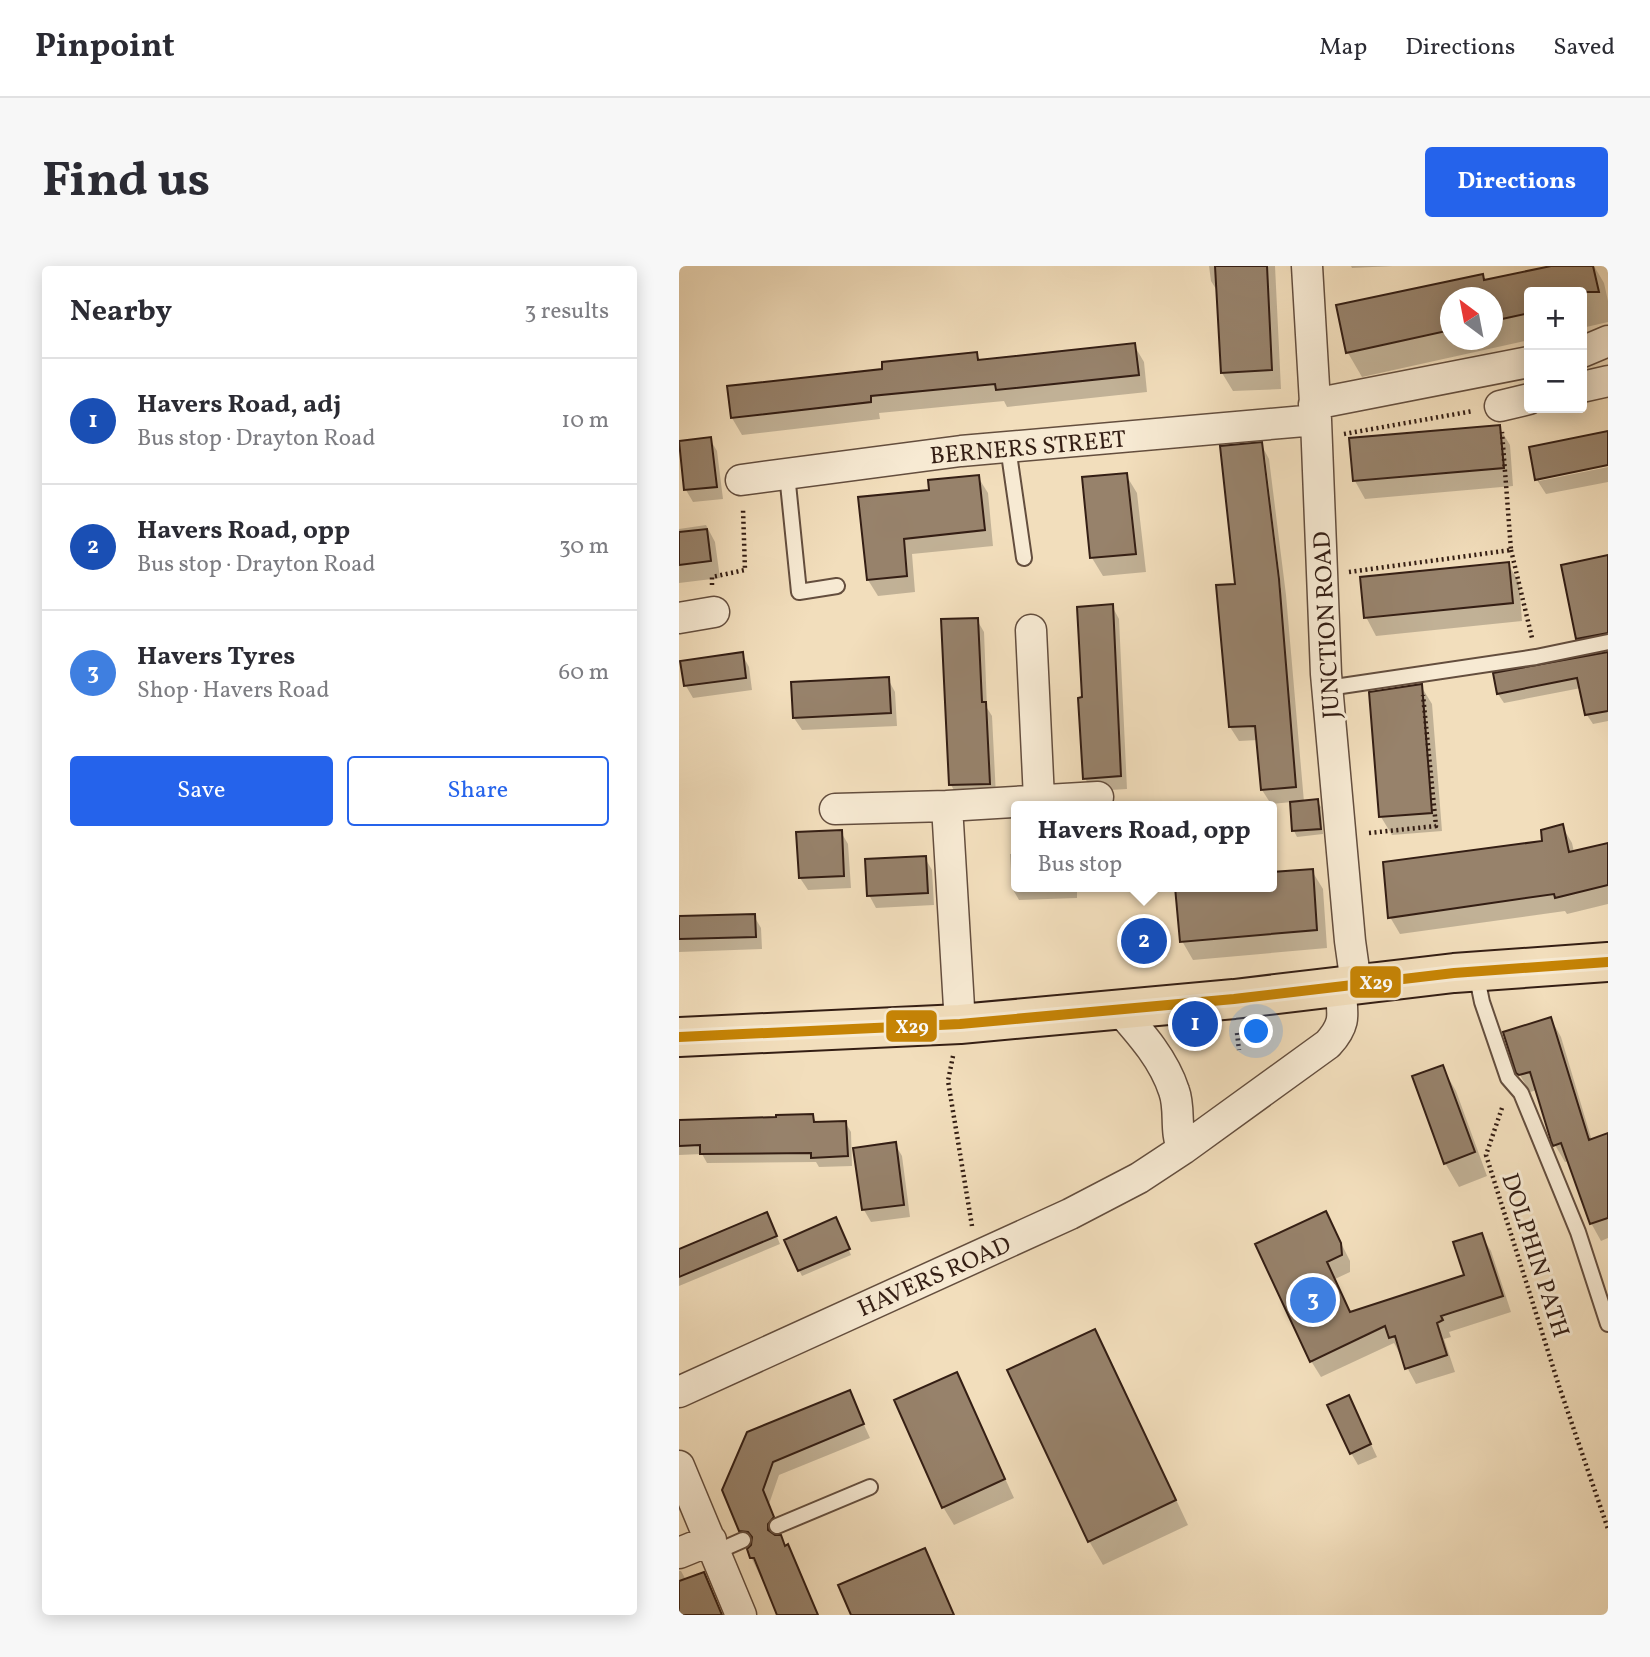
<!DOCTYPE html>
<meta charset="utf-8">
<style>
:root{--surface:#fff;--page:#f7f7f7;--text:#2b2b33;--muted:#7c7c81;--line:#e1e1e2;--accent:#2563eb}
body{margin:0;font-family:Vollkorn,serif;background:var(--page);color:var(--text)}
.controls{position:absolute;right:21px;top:21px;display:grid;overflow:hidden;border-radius:7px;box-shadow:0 4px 18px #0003}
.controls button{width:63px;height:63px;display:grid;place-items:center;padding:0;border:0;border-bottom:2px solid var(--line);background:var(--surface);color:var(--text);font:35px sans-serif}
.compass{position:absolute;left:761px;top:21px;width:63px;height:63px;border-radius:50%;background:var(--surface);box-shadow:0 4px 18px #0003;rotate:328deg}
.you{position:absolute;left:578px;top:766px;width:24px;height:24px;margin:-18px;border:5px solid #fff;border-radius:50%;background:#1a73e8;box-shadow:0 0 0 10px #1a73e833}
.badge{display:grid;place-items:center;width:46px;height:46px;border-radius:50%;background:var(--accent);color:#fff;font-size:23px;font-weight:700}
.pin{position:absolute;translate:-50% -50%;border:4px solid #fff;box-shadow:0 2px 7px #0006}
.popup{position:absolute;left:332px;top:535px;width:266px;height:91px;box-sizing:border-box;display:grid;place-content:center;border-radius:7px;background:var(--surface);filter:drop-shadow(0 2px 5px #0005);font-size:23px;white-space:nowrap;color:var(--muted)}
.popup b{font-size:26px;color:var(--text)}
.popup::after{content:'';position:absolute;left:50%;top:100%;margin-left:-14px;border:14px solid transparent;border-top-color:var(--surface)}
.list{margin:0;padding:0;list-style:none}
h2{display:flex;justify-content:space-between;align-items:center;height:91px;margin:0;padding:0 28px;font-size:30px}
h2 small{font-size:23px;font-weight:400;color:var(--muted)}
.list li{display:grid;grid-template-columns:46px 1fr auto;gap:21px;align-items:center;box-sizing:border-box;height:126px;padding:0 28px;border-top:2px solid var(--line)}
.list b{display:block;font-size:26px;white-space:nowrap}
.list p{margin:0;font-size:23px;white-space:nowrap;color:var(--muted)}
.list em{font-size:23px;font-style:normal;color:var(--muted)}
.actions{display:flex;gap:14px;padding:21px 28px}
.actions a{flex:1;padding:16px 0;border:2px solid var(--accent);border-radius:7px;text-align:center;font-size:24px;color:var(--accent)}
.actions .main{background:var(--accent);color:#fff}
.map{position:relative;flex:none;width:929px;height:1349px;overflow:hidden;border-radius:7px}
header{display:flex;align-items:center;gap:42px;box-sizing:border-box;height:98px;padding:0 35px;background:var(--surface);border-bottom:2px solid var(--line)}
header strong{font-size:33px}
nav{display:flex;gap:38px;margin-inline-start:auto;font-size:24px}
.intro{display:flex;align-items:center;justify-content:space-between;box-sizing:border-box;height:168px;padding:0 42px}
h1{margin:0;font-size:49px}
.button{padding:18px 32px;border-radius:7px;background:var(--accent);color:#fff;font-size:24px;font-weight:700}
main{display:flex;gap:42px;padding:0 42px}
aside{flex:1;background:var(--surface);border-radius:7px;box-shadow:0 4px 18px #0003}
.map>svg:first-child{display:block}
.shadow{fill:#0003;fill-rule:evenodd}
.building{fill:#97826b;stroke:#341e14;stroke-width:2}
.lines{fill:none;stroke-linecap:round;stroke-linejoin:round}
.service-casing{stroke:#644e3e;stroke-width:18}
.minor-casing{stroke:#644e3e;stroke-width:33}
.primary-casing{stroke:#341e14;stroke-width:42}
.path{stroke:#341e14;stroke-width:4.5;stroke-dasharray:2 3.5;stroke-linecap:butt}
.service{stroke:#f7ead3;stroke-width:14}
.minor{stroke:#f7ead3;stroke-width:30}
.primary{stroke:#f2debc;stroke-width:38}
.bus-1-casing{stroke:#f7ead3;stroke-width:16}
.bus-1{stroke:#c68405;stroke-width:10}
.labels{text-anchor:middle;stroke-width:6;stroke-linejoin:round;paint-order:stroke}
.street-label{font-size:24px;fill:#341e14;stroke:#f7ead3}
.line-badge{stroke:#f7ead3;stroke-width:2.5}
.badge-label{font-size:19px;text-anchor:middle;font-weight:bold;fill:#fff}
</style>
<header>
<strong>Pinpoint</strong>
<nav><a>Map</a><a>Directions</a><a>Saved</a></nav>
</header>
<div class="intro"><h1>Find us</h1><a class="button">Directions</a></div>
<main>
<aside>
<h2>Nearby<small>3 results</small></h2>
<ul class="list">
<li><span class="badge" style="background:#1a4fb4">1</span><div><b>Havers Road, adj</b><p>Bus stop · Drayton Road</p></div><em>10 m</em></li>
<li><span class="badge" style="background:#1a4fb4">2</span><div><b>Havers Road, opp</b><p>Bus stop · Drayton Road</p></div><em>30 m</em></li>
<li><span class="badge" style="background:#3f7fe0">3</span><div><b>Havers Tyres</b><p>Shop · Havers Road</p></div><em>60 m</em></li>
</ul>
<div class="actions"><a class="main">Save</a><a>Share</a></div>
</aside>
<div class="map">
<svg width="929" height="1349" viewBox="0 0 929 1349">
<rect width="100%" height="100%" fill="#f2debc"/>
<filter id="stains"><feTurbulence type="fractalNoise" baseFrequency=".00286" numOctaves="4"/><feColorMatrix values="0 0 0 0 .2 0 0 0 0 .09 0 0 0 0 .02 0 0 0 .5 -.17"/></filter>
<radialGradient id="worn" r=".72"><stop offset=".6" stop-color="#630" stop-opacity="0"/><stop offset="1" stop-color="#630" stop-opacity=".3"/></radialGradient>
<path class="shadow" d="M 530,0 L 596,0 L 602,123 L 554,125 L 543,107 L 540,28 L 532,15 Z
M 672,0 L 714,0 L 673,2 Z
M 881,0 L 915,0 L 925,17 L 929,35 L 929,56 L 903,62 L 903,26 L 850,26 L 850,74 L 683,111 L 669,87 L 659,40 L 806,16 ZM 772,32 L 814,32 L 814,74 L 772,74 Z
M 455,79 L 465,96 L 468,126 L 328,141 L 325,135 L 200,147 L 201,153 L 63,169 L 53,152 L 205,104 L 297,88 L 302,95 Z
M 820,161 L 831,179 L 834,220 L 686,233 L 676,215 Z
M 929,166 L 929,197 L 860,212 L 860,215 L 929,201 L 929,216 L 867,228 L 858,214 L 852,183 Z
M 31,173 L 38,185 L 44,233 L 14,236 L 7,224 L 1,177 Z
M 582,178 L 590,193 L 607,329 L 625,536 L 638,535 L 642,541 L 644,568 L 618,571 L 615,565 L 613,536 L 592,538 L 583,524 L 579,474 L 560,475 L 551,461 L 558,319 ZM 583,191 L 586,191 L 602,322 L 599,322 Z
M 447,209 L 458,227 L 467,306 L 424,310 L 413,292 Z
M 299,211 L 309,227 L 314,280 L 233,288 L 236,326 L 199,330 L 189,314 L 252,226 Z
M 27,259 L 36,276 L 41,312 L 0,317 L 0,263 Z
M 929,291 L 929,377 L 904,382 L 899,372 Z
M 829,298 L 840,316 L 843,355 L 697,370 L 687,351 Z
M 433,340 L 440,353 L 448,523 L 413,525 L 406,512 L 405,433 Z
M 298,354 L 305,366 L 308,442 L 313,450 L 317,530 L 279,531 L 272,519 Z
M 929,387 L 929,455 L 914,458 L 908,449 L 902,422 L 825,437 L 819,428 L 816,409 Z
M 63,388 L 70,401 L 73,424 L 14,432 L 7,420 Z
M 209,413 L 216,426 L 218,460 L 123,464 L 115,452 Z
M 742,420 L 753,438 L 763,565 L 713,569 L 702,551 L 691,427 Z
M 883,560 L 893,577 L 895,586 L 929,579 L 929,638 L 888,648 L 886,645 L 721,668 L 711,651 L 865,576 Z
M 162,566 L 169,578 L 172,622 L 129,624 L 121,612 Z
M 331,588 L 337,588 L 337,621 L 407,621 L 398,621 L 398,632 L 340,634 L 333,622 Z
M 246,592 L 253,604 L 255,639 L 197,642 L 190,629 Z
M 633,605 L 644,623 L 648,682 L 514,694 L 503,675 L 498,621 L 593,621 L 593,609 Z
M 75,650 L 82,662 L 83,683 L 0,686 L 0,652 Z
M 872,753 L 882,771 L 913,875 L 929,869 L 929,972 L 922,975 L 912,957 L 890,895 L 886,896 L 876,879 L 858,824 L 851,826 L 839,806 Z
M 763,801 L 777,825 L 808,910 L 780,921 L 766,897 Z
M 133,850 L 138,857 L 166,856 L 172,866 L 173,900 L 140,901 L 137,896 L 28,897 L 23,888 L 0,889 L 0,856 Z
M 216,878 L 223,890 L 231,951 L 192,956 L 185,944 L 176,884 Z
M 647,947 L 671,995 L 671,1006 L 656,1013 L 672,1047 L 787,1010 L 802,969 L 812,985 L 832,1046 L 770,1066 L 772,1071 L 765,1073 L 776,1106 L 737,1118 L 715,1077 L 642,1111 L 632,1095 Z
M 92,956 L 101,978 L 0,1020 L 0,985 Z
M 159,959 L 172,989 L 123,1010 L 120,1004 Z
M 415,1065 L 429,1089 L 509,1259 L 424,1299 L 410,1275 Z
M 277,1108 L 287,1127 L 335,1232 L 275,1259 L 264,1241 Z
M 170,1126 L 191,1172 L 100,1209 L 90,1238 L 101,1265 L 96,1271 L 101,1271 L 116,1293 L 139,1349 L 100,1349 L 72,1291 L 76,1278 L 70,1278 L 62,1264 L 44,1224 Z
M 676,1144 L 698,1191 L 679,1199 L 672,1187 Z
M 0,1305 L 2,1305 L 7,1314 L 43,1349 L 0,1349 Z"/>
<path class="building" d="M 536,0 L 588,0 L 593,104 L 542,107 Z
M 872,0 L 914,0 L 920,26 L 850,26 L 850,47 L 814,55 L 814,32 L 772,32 L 772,64 L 667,87 L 657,39 L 804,8 L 805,14 Z
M 456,77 L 460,109 L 317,124 L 316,118 L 192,130 L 192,136 L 52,152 L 48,120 L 203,103 L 203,96 L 298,86 L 299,94 Z
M 821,159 L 825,202 L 674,215 L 670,172 Z
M 929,165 L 929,199 L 856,214 L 850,181 Z
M 32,171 L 38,221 L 5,224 L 0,175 Z
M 583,176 L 600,313 L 617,521 L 582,524 L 576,460 L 550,461 L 537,319 L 556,318 L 541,180 Z
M 448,207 L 457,288 L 411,292 L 403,211 Z
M 300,209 L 306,264 L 225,273 L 228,310 L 188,314 L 179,231 L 250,224 L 249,214 Z
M 28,263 L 32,295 L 0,299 L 0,266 Z
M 929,289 L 929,367 L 897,373 L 882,299 Z
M 830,296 L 834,337 L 685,352 L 681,311 Z
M 434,338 L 442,510 L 404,513 L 399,432 L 403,431 L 398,341 Z
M 299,352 L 303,436 L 307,436 L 311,518 L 270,519 L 262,353 Z
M 64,386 L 67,412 L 5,420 L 1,395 Z
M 929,386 L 929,445 L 906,449 L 898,412 L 818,428 L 814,407 Z
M 210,411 L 212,447 L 114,452 L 112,416 Z
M 743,418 L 753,547 L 700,551 L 690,426 Z
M 639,533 L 642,563 L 613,565 L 611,536 Z
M 884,558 L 890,586 L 929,577 L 929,619 L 876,632 L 875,628 L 709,652 L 704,596 L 863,575 L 862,564 Z
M 163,564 L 165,610 L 120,612 L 117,566 Z
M 247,590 L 249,627 L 188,630 L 186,593 Z
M 634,603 L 638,664 L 501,676 L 496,621 L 593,621 L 593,606 Z
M 76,648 L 77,671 L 0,673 L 0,650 Z
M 872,751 L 910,874 L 929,867 L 929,952 L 911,958 L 882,877 L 874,880 L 872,875 L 851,806 L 840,809 L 837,807 L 824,766 Z
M 764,799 L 796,886 L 765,898 L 733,810 Z
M 134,848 L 135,856 L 167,855 L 169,890 L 132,892 L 132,887 L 21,888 L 21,879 L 0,880 L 0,854 L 97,851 L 97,849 Z
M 217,876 L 225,939 L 183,944 L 174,882 Z
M 647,945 L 662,977 L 663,989 L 648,996 L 671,1046 L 785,1009 L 774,976 L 803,967 L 824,1030 L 762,1050 L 764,1054 L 758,1057 L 768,1089 L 726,1103 L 716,1070 L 710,1072 L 706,1060 L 631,1096 L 576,978 Z
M 88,946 L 98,970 L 0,1011 L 0,983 Z
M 157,951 L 171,983 L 119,1005 L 105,974 Z
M 416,1063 L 497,1234 L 409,1276 L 328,1104 Z
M 278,1106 L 326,1213 L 263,1242 L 215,1134 Z
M 171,1124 L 185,1158 L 94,1196 L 84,1224 L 95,1251 L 89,1258 L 89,1264 L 96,1269 L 102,1269 L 106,1280 L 109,1278 L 139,1349 L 98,1349 L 75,1292 L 71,1292 L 68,1283 L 72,1279 L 73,1271 L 69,1266 L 60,1265 L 43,1224 L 68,1166 Z
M 670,1129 L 692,1178 L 671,1188 L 648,1139 Z
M 246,1282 L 275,1349 L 172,1349 L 159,1319 Z
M 25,1306 L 43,1349 L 0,1349 L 0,1315 Z"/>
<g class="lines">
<g class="service-casing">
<path id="service" d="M 329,181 L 345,292
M 108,208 L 120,326 L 158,320
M 649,422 L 857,391 L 929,376
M 797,707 L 803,736 L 829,812 L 842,827 L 899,966 L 929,1058
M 98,1260 L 191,1221
M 37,1286 L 64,1274"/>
</g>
<g class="minor-casing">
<path id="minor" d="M 628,0 L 637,154 L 647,408 L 671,675 L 677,718
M 903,86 L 929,75
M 903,121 L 929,115
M 635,138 L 850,96
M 821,140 L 850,133
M 62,214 L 282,185 L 637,154
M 0,352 L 35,346
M 352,364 L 360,533
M 156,543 L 268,540
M 441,744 C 463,769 485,794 495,825 C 502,844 495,866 504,883
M 281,758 L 268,540 L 419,531
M 0,1126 L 391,948 L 460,912 L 504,883 L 649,778 C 669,756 663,747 661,720
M 0,1200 L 62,1349
M 0,1287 L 32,1274"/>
</g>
<g class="primary-casing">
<path id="primary" d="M 0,771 L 281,758 L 555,733 L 775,707 L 929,696"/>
</g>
<path class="path" d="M 665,168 L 794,145
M 832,284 L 853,372
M 670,306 L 832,284 L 823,166
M 33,319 L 33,311 L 66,304 L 64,243
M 690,567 L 757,560 L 744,429
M 558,767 L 560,784
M 274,790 L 269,815 L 293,960
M 823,842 L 807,889 L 880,1120 L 929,1263"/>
<use href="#service" class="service"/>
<use href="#minor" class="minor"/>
<use href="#primary" class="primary"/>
<g class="bus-1-casing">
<path id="bus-1" d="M 0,771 L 281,758 L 555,733 L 775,707 L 929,696"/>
</g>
<use href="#bus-1" class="bus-1"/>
</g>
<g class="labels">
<g class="street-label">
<text transform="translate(349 181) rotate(-5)" y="8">BERNERS STREET</text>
<text transform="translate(647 359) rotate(-93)" y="8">JUNCTION ROAD</text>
<text transform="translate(857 989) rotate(72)" y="8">DOLPHIN PATH</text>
<text transform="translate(255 1010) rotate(-24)" y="8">HAVERS ROAD</text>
</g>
</g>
<g class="line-badge">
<rect x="670" y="699" width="53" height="34" rx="7" fill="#c68405"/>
<rect x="206" y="743" width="53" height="34" rx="7" fill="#c68405"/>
</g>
<g class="badge-label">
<text x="697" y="723">X29</text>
<text x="233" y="767">X29</text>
</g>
<rect width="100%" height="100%" filter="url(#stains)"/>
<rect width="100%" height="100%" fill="url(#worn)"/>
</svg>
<div class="controls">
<button>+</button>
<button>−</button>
</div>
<svg class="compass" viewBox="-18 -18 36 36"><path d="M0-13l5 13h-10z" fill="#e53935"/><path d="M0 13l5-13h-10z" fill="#7c7c81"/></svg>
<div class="you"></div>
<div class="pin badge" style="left:516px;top:758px;background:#1a4fb4">1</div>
<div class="pin badge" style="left:465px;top:675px;background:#1a4fb4">2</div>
<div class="popup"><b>Havers Road, opp</b>Bus stop</div>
<div class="pin badge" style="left:634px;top:1034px;background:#3f7fe0">3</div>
</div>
</main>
